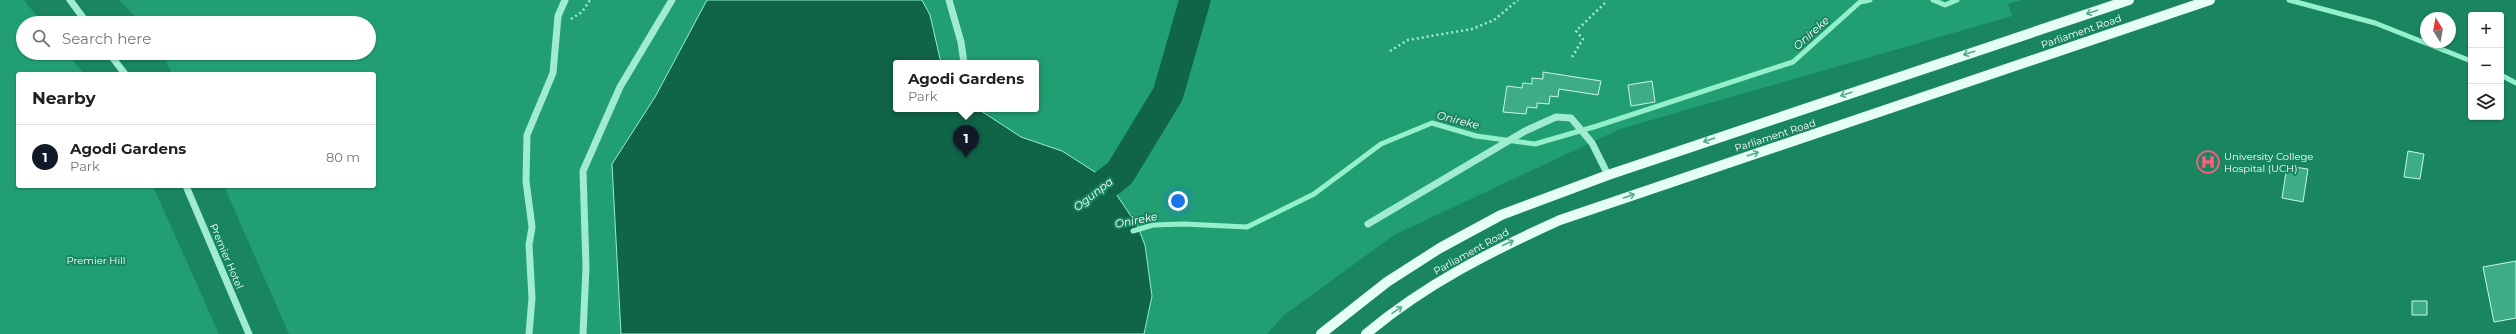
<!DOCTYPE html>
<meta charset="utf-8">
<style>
:root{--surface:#fff;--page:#f6f6f6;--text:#202124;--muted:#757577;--line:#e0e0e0;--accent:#111827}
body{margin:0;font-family:Montserrat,sans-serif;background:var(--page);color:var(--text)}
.controls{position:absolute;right:12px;top:12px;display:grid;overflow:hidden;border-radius:4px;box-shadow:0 1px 3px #0004}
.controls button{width:36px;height:36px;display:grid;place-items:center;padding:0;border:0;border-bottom:1px solid var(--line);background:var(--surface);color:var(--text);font:20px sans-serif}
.compass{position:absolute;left:2420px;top:12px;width:36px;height:36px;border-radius:50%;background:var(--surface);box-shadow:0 1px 3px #0004;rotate:349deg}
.you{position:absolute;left:1178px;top:201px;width:14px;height:14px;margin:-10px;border:3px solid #fff;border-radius:50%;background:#1a73e8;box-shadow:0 0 0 6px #1a73e833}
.badge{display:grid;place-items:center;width:26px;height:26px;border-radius:50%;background:var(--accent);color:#fff;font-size:13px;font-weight:700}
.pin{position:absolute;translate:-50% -33px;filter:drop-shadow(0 1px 2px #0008)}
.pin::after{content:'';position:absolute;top:21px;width:14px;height:12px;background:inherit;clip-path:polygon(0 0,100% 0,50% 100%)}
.popup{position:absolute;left:893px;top:60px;width:146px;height:52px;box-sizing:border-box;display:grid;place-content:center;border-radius:4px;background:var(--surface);filter:drop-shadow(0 1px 3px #0005);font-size:13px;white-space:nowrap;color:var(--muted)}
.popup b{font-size:15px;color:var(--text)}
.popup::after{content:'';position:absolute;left:50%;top:100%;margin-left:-8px;border:8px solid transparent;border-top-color:var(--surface)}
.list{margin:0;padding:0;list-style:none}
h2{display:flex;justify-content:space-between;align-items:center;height:52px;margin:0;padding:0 16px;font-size:17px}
h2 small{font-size:13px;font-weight:400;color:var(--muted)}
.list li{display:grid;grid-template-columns:26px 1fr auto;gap:12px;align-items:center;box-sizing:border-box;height:64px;padding:0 16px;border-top:1px solid var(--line)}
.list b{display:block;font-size:15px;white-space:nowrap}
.list p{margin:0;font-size:13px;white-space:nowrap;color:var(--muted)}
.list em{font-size:13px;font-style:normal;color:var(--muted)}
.icon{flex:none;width:22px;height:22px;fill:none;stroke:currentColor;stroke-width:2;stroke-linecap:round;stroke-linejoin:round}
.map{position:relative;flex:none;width:2516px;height:334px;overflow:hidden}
.search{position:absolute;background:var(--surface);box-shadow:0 1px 3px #0004;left:16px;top:16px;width:360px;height:44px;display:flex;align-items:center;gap:10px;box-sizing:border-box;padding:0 14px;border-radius:22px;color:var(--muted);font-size:15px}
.panel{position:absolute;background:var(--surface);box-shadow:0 1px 3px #0004;left:16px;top:72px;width:360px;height:116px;border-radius:4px}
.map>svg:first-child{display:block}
.green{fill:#229f72;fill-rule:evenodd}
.water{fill:#106448;stroke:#93efcc}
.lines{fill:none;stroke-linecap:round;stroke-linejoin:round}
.stream{stroke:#93efcc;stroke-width:5}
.river{stroke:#106448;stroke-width:31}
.building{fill:#3ead86;stroke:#c5f9e6}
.path{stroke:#a0ecd1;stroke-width:2.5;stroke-dasharray:2 3;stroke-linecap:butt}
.minor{stroke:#a0ecd1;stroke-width:7}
.major{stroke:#e5fff7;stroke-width:10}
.oneway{stroke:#56aa8d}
.labels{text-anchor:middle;stroke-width:4;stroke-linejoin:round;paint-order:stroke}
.street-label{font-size:10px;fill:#fff;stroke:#198660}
.poi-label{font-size:10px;fill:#fff;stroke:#198660;text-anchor:start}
.park-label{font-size:10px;fill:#fcfffe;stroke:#198660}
.water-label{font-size:11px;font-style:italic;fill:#fff;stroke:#198660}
</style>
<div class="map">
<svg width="2516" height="334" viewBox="0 0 2516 334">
<rect width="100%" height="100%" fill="#198660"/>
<path class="green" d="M 0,0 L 24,0 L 42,23 L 23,23 L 23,53 L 67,53 L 84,74 L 18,74 L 18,186 L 153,186 L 219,334 L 0,334 Z
M 119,0 L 2022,0 L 2008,4 L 2012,16 L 1620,129 L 1394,235 L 1283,316 L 1267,334 L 289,334 L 224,186 L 374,186 L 374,74 L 172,74 L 162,53 L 369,53 L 369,23 L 142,23 ZM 896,63 L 1036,63 L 1036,109 L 896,109 Z"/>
<path class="water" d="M 707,0 L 922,0 L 930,15 L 941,63 L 896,63 L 896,109 L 978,109 L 1021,137 L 1062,151 L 1106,179 L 1137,225 L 1145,245 L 1152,296 L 1144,334 L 621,334 L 612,164 L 655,97 Z"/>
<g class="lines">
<path class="stream" d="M 1933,0 L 1945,5 L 1957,0
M 2289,0 L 2375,23 L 2471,61
M 2501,75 L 2516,83
M 1133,231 L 1153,225 L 1184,224 L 1247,227 L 1314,194 L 1381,144 L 1432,123 L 1476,136 L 1535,144 L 1597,126 L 1793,62 L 1860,2 L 1870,0"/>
<path class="river" d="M 1075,208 L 1120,173 L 1168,94 L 1195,0"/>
</g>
<path class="building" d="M 1543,72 L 1601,81 L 1598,95 L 1559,89 L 1558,97 L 1550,96 L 1549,104 L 1537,103 L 1537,108 L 1527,107 L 1526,114 L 1503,112 L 1507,86 L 1522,88 L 1523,83 L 1532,84 L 1532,78 L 1543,79 Z
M 1652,81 L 1655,102 L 1631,106 L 1628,85 Z
M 2408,151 L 2424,154 L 2420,179 L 2404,177 Z
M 2287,166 L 2308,169 L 2303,202 L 2282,198 Z
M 2516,261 L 2516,318 L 2494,322 L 2483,267 Z
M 2412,301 L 2427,301 L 2427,315 L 2412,315 Z"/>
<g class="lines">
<path class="path" d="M 571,19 L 582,12 L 590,0
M 1390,51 L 1408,40 L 1472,29 L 1494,20 L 1518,0
M 1572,57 L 1583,39 L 1576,31 L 1605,3 L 1606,0"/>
<path class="minor" d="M 70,0 L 87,23
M 949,0 L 961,42 L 964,63
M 109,53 L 125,74
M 186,186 L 249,334
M 1368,224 L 1525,131 L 1556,117 L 1571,118 L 1592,143 L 1608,175
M 529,334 L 532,298 L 529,245 L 532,227 L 526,181 L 527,135 L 553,73 L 558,16 L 565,0
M 583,334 L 586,267 L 583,171 L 620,87 L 672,0"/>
<path class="major" d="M 1321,334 L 1387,282 L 1440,248 L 1501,215 L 1608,175 L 2129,0
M 1366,334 C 1424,285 1491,251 1560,220 L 2210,0"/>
</g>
<defs><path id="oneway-shaft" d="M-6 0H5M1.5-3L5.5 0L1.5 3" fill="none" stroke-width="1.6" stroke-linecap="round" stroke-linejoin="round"/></defs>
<g class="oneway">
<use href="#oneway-shaft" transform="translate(2092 12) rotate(162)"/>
<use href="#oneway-shaft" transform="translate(1969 53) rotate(162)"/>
<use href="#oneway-shaft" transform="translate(1846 94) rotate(162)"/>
<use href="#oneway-shaft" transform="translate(1709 140) rotate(161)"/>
<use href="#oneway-shaft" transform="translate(1753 154) rotate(-18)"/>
<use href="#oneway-shaft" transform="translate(1629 196) rotate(-19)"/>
<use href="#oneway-shaft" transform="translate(1508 243) rotate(-24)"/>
<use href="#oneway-shaft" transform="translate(1397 310) rotate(-34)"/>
</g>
<defs>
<g id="hospital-ring" transform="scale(1.15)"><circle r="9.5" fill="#198660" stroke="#ff5b7c" stroke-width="1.5"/><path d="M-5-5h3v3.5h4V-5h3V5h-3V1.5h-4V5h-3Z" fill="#ff5b7c"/></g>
</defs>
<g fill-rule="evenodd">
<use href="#hospital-ring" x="2208" y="162"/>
</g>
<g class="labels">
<g class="street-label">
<text transform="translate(2081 31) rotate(-19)" y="4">Parliament Road</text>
<text transform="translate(1775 135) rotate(-18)" y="4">Parliament Road</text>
<text transform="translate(1471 251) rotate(-29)" y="4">Parliament Road</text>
<text transform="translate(227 256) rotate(67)" y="4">Premier Hotel</text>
</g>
<g class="poi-label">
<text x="2224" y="160">University College<tspan x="2224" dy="12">Hospital (UCH)</tspan></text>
</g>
<g class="park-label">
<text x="96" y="264">Premier Hill</text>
</g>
<g class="water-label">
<text transform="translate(1811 33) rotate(-42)" y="4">Onireke</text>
<text transform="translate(1458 120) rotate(14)" y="4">Onireke</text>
<text transform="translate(1093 194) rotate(-38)" y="4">Ogunpa</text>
<text transform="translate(1136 220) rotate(-11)" y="4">Onireke</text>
</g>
</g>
</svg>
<div class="controls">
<button>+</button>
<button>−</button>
<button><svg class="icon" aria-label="layers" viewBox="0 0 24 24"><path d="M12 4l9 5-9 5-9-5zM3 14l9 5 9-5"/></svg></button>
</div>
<svg class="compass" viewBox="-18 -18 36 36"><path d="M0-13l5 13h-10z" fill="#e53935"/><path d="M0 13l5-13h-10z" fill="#757577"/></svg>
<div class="you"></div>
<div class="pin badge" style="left:966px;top:158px">1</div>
<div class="popup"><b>Agodi Gardens</b>Park</div>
<div class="search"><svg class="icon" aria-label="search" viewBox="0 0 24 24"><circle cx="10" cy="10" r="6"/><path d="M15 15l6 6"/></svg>Search here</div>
<section class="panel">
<h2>Nearby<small></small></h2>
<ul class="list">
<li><span class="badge">1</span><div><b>Agodi Gardens</b><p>Park</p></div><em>80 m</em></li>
</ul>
</section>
</div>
